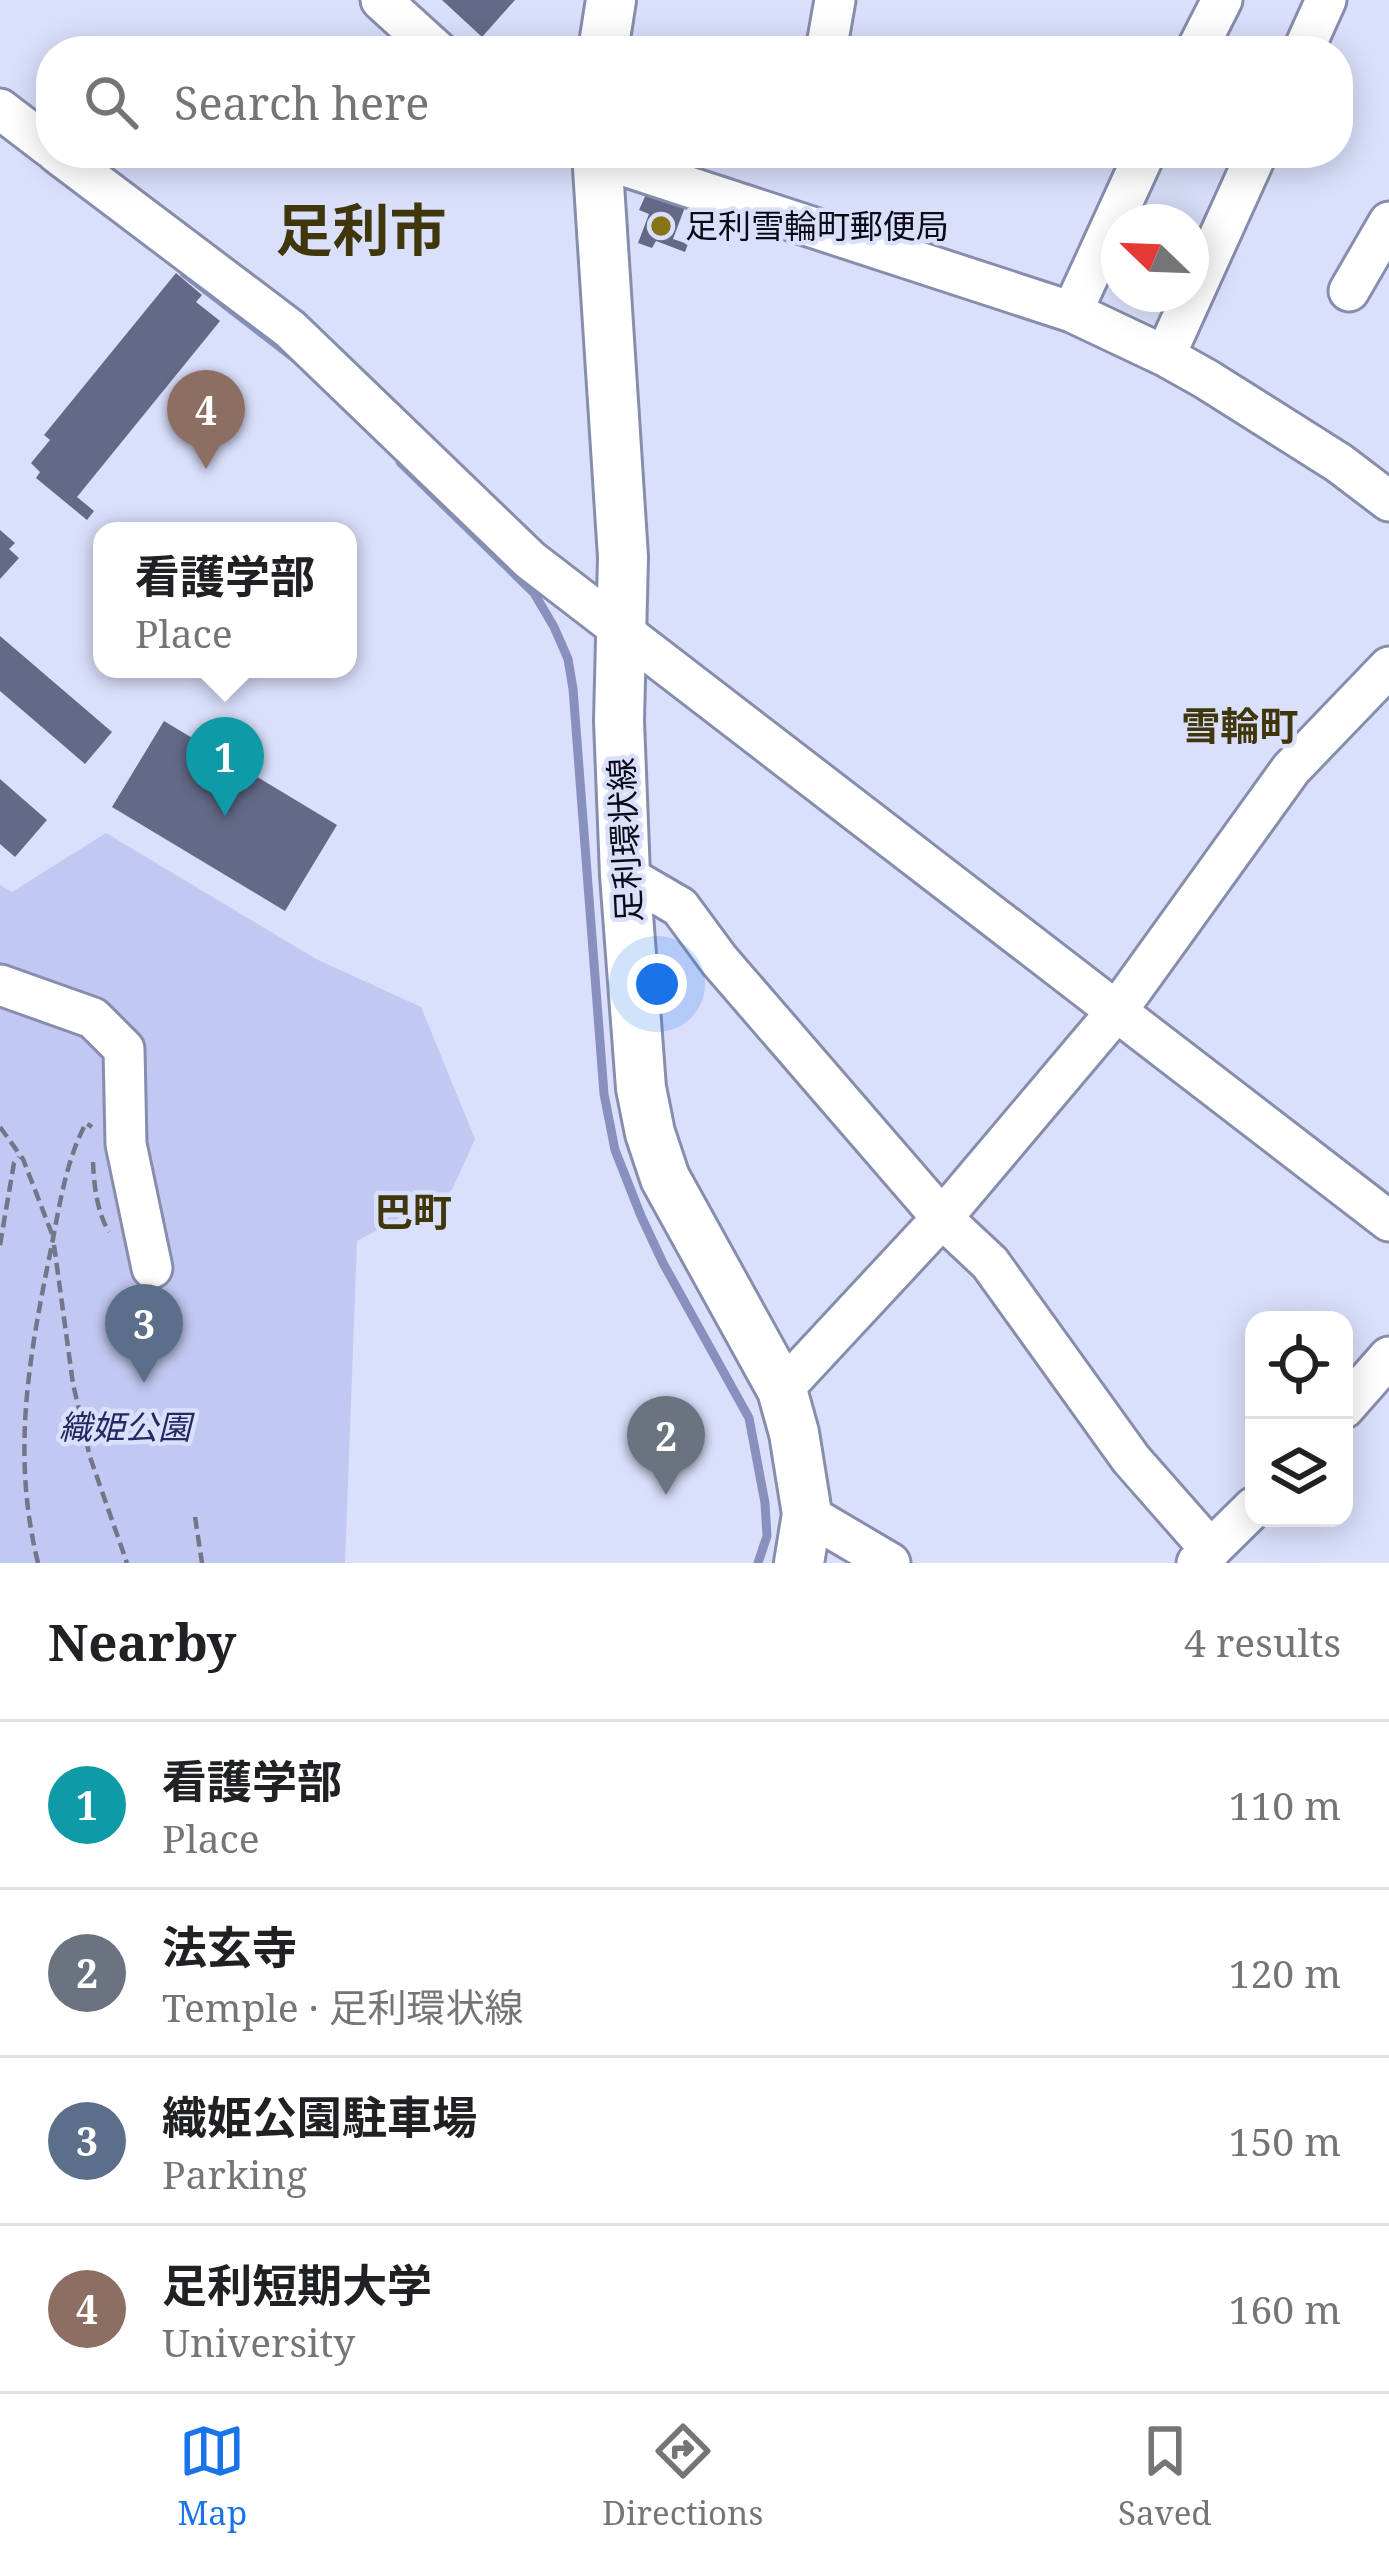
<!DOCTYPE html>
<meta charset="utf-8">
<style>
:root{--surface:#fff;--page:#f2f2f2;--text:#202124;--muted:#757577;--line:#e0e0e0;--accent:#1a73e8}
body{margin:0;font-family:"Noto Serif","Noto Sans JP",serif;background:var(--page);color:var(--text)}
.controls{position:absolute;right:36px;bottom:36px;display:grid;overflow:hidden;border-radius:24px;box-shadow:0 6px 30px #0003}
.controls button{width:108px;height:108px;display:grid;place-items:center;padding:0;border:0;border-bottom:3px solid var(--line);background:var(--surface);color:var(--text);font:60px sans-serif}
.compass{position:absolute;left:1101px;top:204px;width:108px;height:108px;border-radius:50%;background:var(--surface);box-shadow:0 6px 30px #0003;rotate:293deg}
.you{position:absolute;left:657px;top:984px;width:42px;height:42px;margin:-30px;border:9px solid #fff;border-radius:50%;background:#1a73e8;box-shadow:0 0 0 18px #1a73e833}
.badge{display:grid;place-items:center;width:78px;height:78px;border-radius:50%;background:var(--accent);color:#fff;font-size:39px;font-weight:700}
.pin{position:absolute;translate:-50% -99px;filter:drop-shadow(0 3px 6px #0008)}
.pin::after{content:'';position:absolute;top:63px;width:42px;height:36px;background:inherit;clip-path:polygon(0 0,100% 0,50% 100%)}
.popup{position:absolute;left:93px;top:522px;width:264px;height:156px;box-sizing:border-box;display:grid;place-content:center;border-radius:24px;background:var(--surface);filter:drop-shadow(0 3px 9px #0005);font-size:39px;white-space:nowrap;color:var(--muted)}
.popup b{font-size:45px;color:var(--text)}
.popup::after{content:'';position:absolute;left:50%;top:100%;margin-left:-24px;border:24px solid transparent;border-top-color:var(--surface)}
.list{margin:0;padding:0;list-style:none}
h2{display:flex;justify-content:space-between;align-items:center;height:156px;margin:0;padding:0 48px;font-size:51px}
h2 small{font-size:39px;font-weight:400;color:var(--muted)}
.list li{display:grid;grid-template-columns:78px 1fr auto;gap:36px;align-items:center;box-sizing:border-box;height:168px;padding:0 48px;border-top:3px solid var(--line)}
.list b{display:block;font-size:45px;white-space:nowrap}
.list p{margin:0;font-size:39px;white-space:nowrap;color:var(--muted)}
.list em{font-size:39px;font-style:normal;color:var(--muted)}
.icon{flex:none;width:66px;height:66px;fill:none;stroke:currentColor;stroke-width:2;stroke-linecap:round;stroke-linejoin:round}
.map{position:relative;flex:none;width:1389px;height:1563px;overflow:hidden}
.search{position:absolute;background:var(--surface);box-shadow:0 6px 30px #0003;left:36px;right:36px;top:36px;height:132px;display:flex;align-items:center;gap:30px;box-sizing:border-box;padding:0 42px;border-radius:48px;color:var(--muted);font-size:45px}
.sheet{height:828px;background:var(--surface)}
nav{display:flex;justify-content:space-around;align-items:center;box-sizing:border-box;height:168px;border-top:3px solid var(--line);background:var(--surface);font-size:33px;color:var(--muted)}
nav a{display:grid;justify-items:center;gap:6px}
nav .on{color:var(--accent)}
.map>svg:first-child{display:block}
.green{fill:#c1c8f1}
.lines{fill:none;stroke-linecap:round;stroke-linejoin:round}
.stream{stroke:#8890bd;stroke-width:9}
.building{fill:#646988}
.minor-casing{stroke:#878dac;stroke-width:45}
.major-casing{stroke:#878dac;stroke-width:54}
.path{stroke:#737689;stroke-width:4.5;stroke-dasharray:12 6;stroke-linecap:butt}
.minor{stroke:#fff;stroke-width:39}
.major{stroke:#fff;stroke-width:48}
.poi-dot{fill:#877417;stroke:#dadffb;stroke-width:4.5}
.labels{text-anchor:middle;stroke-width:9;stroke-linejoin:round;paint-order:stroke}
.poi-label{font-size:33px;fill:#0a0b16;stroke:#dadffb;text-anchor:start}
.street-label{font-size:33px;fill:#0a0b16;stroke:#dadffb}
.park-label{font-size:33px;font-style:italic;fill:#262961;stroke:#dadffb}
.quarter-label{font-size:39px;font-weight:bold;fill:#3f360c;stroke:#dadffb}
.town-label{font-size:57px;font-weight:bold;fill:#3f360c;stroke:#dadffb}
</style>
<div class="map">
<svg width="1389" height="1563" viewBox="0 0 1389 1563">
<rect width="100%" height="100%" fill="#dadffb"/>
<path class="green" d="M 106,833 L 316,959 L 421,1007 L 475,1139 L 452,1190 L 357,1241 L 345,1563 L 0,1563 L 0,885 L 12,892 Z"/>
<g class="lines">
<path class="stream" d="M 184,273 L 294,358
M 400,462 L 534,593 L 554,627 L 568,659 L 573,689 L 604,1094 L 615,1150 L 641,1216 L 663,1263 L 749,1418 L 765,1503 L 767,1536 L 758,1563"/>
</g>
<path class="building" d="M 442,0 L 515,0 L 482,37 Z
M 647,192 L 685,207 L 673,239 L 688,244 L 685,252 L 656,241 L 652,248 L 638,243 L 649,214 L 639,210 Z
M 176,273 L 202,295 L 196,302 L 220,321 L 77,497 L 94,511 L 87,520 L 36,478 L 40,472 L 31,463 L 50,440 L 44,435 Z
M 0,530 L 15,543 L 9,549 L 19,558 L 0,579 Z
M 0,636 L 112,732 L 85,764 L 0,691 Z
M 164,721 L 337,825 L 285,911 L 112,807 Z
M 0,779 L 47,820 L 15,857 L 0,844 Z"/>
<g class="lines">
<g class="minor-casing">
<path id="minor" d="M 381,0 L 437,51
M 826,51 L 835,0
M 1196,51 L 1222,0
M 1303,51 L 1326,0
M 0,109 L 51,148
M 57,153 L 290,329 L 530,560 L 1389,1221
M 597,157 L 1072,312 L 1165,356 L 1206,379 L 1339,463 L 1389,501
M 1349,291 L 1389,222
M 1072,312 L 1145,153
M 1165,356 L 1257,153
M 625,875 L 680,907 L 719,960 L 942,1218 L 990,1263 L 1131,1459 L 1211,1550
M 0,985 L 93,1018 L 124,1049 L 126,1144 L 152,1268
M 782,1390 L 942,1218 L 1116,1012 L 1291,769 L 1389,667
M 1344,1408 L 1389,1357
M 807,1514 L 890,1563
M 1197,1563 L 1254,1507"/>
</g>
<g class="major-casing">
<path id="major" d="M 603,51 L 611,0
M 597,153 L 623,557 L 619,721 L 625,875 L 641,1088 L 650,1133 L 665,1178 L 782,1390 L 794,1433 L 807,1514 L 799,1563"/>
</g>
<path class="path" d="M 0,1127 L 23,1159 L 52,1234
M 93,1162 C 94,1186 97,1212 109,1232
M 0,1245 L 14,1163 L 19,1157
M 54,1245 L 73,1384 L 90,1457 L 127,1563
M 195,1517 L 202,1563
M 38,1563 C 11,1453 29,1357 51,1249 C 59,1208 66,1160 86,1123 L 92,1127"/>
<use href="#minor" class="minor"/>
<use href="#major" class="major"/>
</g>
<circle class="poi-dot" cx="661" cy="226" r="12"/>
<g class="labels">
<g class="poi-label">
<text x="685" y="238">足利雪輪町郵便局</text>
</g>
<g class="street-label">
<text transform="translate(625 840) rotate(-93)" y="12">足利環状線</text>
</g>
<g class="park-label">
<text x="125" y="1439">織姫公園</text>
</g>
<g class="quarter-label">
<text x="1240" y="740">雪輪町</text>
<text x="413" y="1226">巴町</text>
</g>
<g class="town-label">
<text x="361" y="251">足利市</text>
</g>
</g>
</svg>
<div class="controls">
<button><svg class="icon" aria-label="locate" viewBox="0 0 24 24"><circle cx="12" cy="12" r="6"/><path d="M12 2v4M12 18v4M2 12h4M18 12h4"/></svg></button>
<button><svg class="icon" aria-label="layers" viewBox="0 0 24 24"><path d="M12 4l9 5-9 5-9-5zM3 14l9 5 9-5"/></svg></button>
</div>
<svg class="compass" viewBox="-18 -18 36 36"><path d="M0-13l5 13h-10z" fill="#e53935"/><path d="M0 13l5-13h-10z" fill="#757577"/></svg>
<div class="you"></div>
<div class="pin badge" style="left:225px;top:816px;background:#0f9aa8">1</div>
<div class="popup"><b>看護学部</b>Place</div>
<div class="pin badge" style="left:666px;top:1495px;background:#6b7280">2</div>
<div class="pin badge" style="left:144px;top:1383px;background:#5c6f8a">3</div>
<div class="pin badge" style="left:206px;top:469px;background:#8d6e63">4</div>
<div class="search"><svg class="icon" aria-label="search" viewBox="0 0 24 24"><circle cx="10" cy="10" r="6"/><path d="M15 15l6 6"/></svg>Search here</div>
</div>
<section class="sheet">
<h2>Nearby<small>4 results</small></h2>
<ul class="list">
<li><span class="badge" style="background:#0f9aa8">1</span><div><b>看護学部</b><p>Place</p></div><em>110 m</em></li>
<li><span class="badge" style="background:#6b7280">2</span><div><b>法玄寺</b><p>Temple · 足利環状線</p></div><em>120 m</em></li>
<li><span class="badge" style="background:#5c6f8a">3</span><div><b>織姫公園駐車場</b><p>Parking</p></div><em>150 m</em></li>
<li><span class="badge" style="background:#8d6e63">4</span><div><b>足利短期大学</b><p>University</p></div><em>160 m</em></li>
</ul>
</section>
<nav>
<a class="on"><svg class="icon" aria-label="map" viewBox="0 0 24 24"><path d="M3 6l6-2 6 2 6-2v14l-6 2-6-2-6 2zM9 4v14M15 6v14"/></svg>Map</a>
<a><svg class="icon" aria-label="directions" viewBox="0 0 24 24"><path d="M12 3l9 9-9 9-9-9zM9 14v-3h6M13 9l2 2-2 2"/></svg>Directions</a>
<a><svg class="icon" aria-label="saved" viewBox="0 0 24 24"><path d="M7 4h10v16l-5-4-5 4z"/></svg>Saved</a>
</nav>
